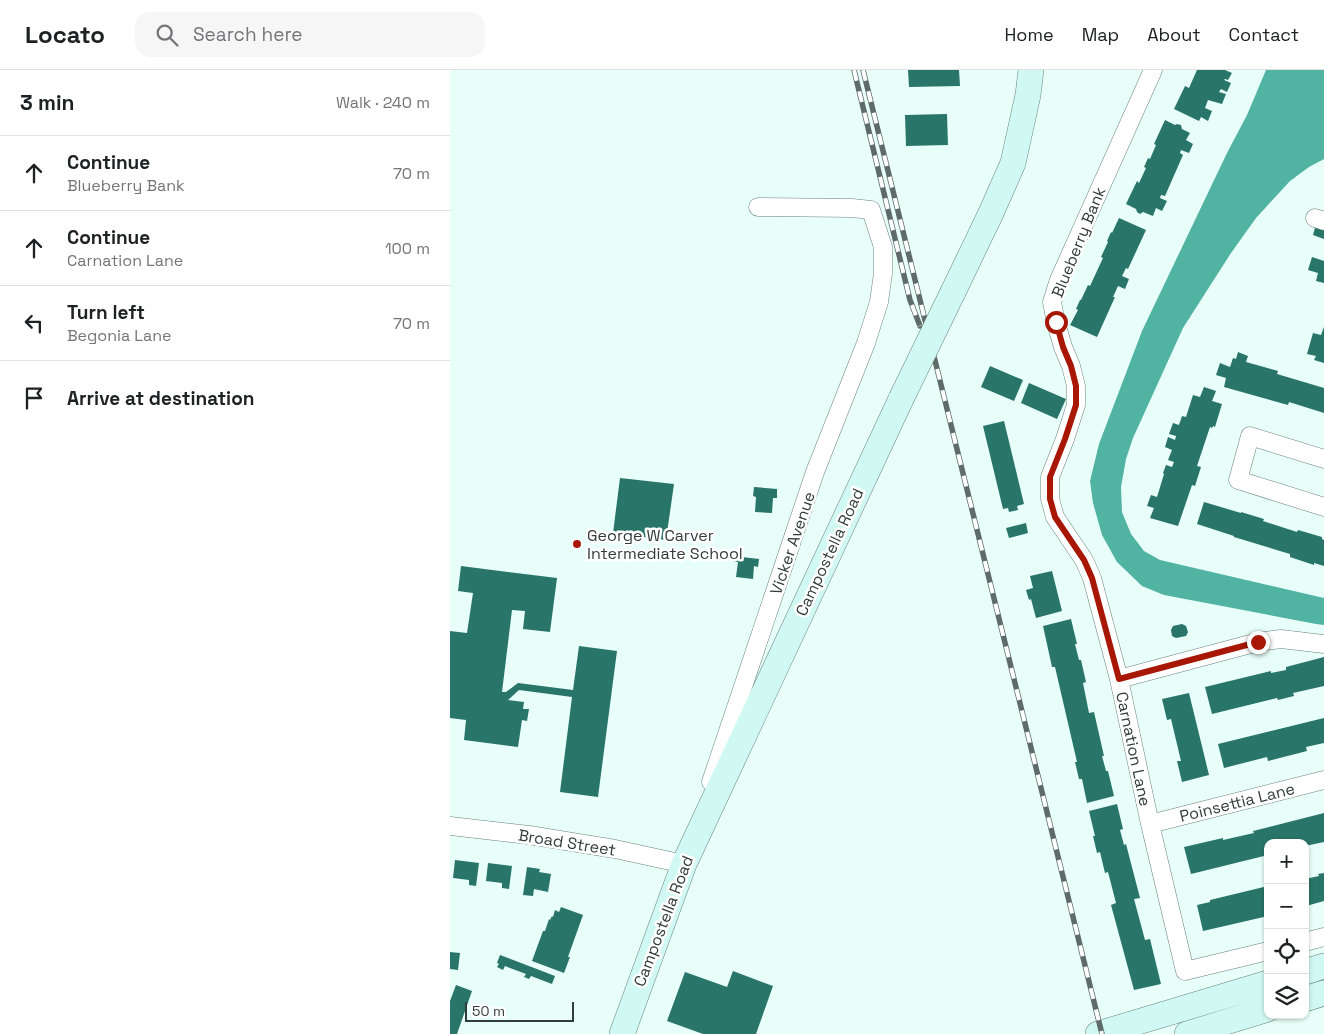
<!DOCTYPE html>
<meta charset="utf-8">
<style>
:root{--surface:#fff;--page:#f6f6f6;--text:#202124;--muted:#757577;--line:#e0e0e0}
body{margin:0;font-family:"Space Grotesk",sans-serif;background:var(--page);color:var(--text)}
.controls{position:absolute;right:15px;bottom:15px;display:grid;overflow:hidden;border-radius:10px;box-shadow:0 1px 4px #0004}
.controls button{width:45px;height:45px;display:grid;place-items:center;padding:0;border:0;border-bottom:1px solid var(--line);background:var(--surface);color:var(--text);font:25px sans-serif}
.scale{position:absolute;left:15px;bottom:12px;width:109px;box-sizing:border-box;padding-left:5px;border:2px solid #313c39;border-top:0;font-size:14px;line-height:18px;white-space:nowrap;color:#313c39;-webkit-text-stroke:4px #fff;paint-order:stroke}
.stop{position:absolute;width:15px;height:15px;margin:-11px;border:4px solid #a81604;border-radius:50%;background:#fff}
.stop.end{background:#a81604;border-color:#fff;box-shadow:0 1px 5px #0008}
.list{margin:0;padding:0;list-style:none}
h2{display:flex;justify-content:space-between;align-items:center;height:65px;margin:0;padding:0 20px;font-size:21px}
h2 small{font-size:16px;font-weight:400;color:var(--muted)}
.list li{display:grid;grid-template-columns:32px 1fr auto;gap:15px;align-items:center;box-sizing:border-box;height:75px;padding:0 20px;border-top:1px solid var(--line)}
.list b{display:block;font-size:19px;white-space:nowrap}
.list p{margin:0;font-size:16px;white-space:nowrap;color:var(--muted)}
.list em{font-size:16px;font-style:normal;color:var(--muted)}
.icon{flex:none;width:28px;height:28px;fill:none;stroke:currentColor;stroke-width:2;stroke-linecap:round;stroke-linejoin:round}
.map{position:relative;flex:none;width:874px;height:964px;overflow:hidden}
header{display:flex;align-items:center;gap:30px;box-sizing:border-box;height:70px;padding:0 25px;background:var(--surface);border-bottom:1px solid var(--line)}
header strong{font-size:24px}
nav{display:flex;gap:28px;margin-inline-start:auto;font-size:18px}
.search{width:350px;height:45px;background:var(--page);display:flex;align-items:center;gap:12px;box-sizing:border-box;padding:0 18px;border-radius:15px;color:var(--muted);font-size:19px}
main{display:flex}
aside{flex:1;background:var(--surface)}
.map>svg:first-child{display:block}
.water{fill:#51b3a2}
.building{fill:#297569}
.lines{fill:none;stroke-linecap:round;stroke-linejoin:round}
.street-casing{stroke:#69827d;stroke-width:19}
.secondary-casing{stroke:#69827d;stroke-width:26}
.street{stroke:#fff;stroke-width:18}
.secondary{stroke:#d1f9f3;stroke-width:25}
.rail-casing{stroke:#5e6b68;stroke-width:5.5}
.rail{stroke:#fff;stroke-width:4;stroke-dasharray:11;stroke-linecap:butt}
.secondary-bridge-casing{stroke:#69827d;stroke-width:26;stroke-linecap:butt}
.secondary-bridge{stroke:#d1f9f3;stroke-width:25}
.route{stroke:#a81604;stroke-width:6}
.poi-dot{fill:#a81604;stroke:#fff;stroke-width:2}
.labels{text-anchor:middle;stroke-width:5;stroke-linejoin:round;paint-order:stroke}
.street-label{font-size:16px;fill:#313c39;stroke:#fff}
.poi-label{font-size:16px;fill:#313c39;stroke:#fff;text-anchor:start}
</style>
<header>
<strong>Locato</strong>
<div class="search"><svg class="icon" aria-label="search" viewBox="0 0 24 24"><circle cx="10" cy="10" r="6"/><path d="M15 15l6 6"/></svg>Search here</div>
<nav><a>Home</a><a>Map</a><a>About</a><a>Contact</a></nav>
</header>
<main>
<aside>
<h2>3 min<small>Walk · 240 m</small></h2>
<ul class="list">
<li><svg class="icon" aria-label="ahead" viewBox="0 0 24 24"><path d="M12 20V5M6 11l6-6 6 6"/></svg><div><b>Continue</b><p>Blueberry Bank</p></div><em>70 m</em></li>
<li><svg class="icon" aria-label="ahead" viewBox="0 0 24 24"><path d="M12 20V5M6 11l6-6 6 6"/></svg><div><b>Continue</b><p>Carnation Lane</p></div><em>100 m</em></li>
<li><svg class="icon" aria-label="left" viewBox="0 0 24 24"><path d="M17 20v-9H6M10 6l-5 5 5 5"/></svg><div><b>Turn left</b><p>Begonia Lane</p></div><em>70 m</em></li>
<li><svg class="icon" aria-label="arrive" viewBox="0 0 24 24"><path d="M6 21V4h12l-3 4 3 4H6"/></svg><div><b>Arrive at destination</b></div></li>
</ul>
</aside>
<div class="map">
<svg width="874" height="964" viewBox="0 0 874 964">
<rect width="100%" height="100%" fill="#e8fef9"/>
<path class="water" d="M 816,0 L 874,0 L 874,89 L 859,97 L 840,111 L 806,148 L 781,183 L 733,258 L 683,368 L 676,389 L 671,417 L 672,442 L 681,464 L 694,481 L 710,490 L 874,528 L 874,555 L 866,554 L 714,525 L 692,516 L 667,492 L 652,465 L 643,433 L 640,411 L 649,374 L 692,261 L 777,83 L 797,45 Z"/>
<path class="building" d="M 458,0 L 509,0 L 510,16 L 459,17 Z
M 747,0 L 775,0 L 782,3 L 778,10 L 775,9 L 774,10 L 781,13 L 777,22 L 771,19 L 769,22 L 776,24 L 772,34 L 758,30 L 755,38 L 762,41 L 758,51 L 751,47 L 749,51 L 724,39 L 735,16 L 739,18 Z
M 497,44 L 498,75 L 456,76 L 455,45 Z
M 715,50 L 725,55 L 727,54 L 731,55 L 732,59 L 740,63 L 736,70 L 743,74 L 739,83 L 731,80 L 730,83 L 733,85 L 715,126 L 711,125 L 710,128 L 717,131 L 712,141 L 706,138 L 703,146 L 693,142 L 690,144 L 687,142 L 686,139 L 676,134 L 687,111 L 689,113 L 696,98 L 694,97 L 698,88 L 700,89 L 706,75 L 704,74 Z
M 669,148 L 696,160 L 678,199 L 676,198 L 672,206 L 679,209 L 675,219 L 668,216 L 663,227 L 665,227 L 647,267 L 620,255 L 628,240 L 626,239 L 630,230 L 631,230 L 638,215 L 640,216 L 653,188 L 651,187 L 658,172 L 657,171 L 661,162 L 662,163 Z
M 866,154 L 874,156 L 874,169 L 863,165 Z
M 862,187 L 874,191 L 874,213 L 866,211 L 868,203 L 858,200 Z
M 874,257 L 874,293 L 864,290 L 866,286 L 857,284 L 863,263 L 871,265 Z
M 788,282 L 798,286 L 796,292 L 828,301 L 827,304 L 874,318 L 874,343 L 839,332 L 838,335 L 774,317 L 776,308 L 766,305 L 770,293 L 780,297 L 783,288 L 786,289 Z
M 540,296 L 573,310 L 564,331 L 531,317 Z
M 579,313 L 616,329 L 607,349 L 571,333 Z
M 754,317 L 766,321 L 762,331 L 772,334 L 765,357 L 763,356 L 762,358 L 760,357 L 747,396 L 751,397 L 745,416 L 742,415 L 728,456 L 700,448 L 704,438 L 697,436 L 701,425 L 707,427 L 714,404 L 713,403 L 716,395 L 722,397 L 724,392 L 718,390 L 722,380 L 715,377 L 718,367 L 725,370 L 726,366 L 719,364 L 723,353 L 729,355 L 732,346 L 736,347 L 743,325 L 750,327 Z
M 554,351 L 574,434 L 567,436 L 568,440 L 559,442 L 558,438 L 553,439 L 533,356 Z
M 170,408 L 224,414 L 216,470 L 163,463 Z
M 304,417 L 327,419 L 327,428 L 323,428 L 322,443 L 305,442 L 306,427 L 303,426 Z
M 754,432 L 791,443 L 791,442 L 814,449 L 813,451 L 847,462 L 848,460 L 872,467 L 872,469 L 874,470 L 874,496 L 864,493 L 864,495 L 840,487 L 840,484 L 784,467 L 784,466 L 747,454 Z
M 576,453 L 578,463 L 559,468 L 556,458 Z
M 283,486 L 309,489 L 308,497 L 304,496 L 303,509 L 286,507 L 288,492 L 283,491 Z
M 11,496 L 107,508 L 100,562 L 73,559 L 75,541 L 62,540 L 52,622 L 56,622 L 68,613 L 123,620 L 129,576 L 167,581 L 148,727 L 110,722 L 122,627 L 69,620 L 58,630 L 74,632 L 73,639 L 79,639 L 77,651 L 72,650 L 68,677 L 14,670 L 16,650 L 0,648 L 0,561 L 17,563 L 23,523 L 8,521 Z
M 602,501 L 612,541 L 586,548 L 581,529 L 579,530 L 576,520 L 583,518 L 580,506 Z
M 621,549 L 627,574 L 625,574 L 629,590 L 631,590 L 636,612 L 633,613 L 639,643 L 644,642 L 654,686 L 652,686 L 656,701 L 658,701 L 664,726 L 637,733 L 632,709 L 629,709 L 625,692 L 627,692 L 605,597 L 602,597 L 593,556 Z
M 732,554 L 736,556 L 738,562 L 736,566 L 726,568 L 722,566 L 721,560 L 723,556 Z
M 874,587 L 874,616 L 843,623 L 844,626 L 828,630 L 827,628 L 762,644 L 755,617 L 821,601 L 821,603 L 836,600 L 836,597 Z
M 739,623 L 759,705 L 732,712 L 727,691 L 731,691 L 721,649 L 717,650 L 712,629 Z
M 874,648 L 874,673 L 856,677 L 857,681 L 818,691 L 817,687 L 774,698 L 768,674 Z
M 667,734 L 673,759 L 670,760 L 674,775 L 676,774 L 690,828 L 684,829 L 695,870 L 700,869 L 711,914 L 684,920 L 661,835 L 666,833 L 658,802 L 655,803 L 650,782 L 647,783 L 643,766 L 645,766 L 639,741 Z
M 874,743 L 874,772 L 855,776 L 855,773 L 818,773 L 818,785 L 741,804 L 734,777 L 773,768 L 773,770 L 804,763 L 803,761 Z
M 5,790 L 29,793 L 26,816 L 19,815 L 19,810 L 3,808 Z
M 38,793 L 62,796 L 59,819 L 52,818 L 52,813 L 36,811 Z
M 77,797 L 90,799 L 89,802 L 101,804 L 98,822 L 84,819 L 83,826 L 73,825 Z
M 874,803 L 874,831 L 856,836 L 855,809 L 869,806 L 868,804 Z
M 818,816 L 818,846 L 753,861 L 747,835 L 760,832 L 760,830 Z
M 111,837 L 133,845 L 118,887 L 120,887 L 114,903 L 82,891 L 93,861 L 95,861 L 99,849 L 100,850 L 102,846 L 103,847 L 105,840 L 109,842 Z
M 0,882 L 10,883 L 8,900 L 0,899 Z
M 50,885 L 105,906 L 102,914 L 81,906 L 79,909 L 74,907 L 76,904 L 55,896 L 53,900 L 47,897 L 49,894 L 47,893 Z
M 283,901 L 323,916 L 306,964 L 253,964 L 217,951 L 235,902 L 277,917 Z
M 6,915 L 22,921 L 7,964 L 0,964 L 0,931 Z"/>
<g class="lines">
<g class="street-casing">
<path id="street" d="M 703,0 L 609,210 L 602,232 L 606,253 L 613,277 L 621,296 L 626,316 L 626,335 L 615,369 L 600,407 L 600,429 L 605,447 L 634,490 L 642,508 L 669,609 L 700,754 L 735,901 L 818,881
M 865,148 L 874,151
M 874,389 L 800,366 L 788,410 L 874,437
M 669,609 L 808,572 L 831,569 L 874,574
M 261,712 L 365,402 L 416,273 L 429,232 L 433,203 L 433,177 L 421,140 L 402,138 L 308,137
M 700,754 L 874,710
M 0,756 L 79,765 L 165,779 L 234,794 L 237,784
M 855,872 L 874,867"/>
</g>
<g class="secondary-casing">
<path id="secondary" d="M 503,222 L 541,143 L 563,93 L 578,25 L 581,0
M 855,902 L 874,896
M 855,929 L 874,923
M 172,964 L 234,794 L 451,329
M 648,964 L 818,913
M 737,964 L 818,939"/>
</g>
<use href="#street" class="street"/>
<use href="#secondary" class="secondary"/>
<g class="rail-casing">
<path id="rail" d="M 404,0 L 460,230 L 470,256
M 413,0 L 652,964"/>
</g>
<use href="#rail" class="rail"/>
<g class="secondary-bridge-casing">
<path id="secondary-bridge" d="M 451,329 L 503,222"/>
</g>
<use href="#secondary-bridge" class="secondary-bridge"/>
</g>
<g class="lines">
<path class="route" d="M 606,252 L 613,277 L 621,296 L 626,316 L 626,335 L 615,369 L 600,407 L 600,429 L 605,447 L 634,490 L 642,508 L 669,609 L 808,572"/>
</g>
<circle class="poi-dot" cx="127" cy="474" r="5"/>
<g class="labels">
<g class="street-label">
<text transform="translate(628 172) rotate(-68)" y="6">Blueberry Bank</text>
<text transform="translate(342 473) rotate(-71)" y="6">Vicker Avenue</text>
<text transform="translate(379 482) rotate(-65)" y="6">Campostella Road</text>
<text transform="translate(684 679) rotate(78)" y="6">Carnation Lane</text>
<text transform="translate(787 732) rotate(-14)" y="6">Poinsettia Lane</text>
<text transform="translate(117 772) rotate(9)" y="6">Broad Street</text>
<text transform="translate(213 851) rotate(-69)" y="6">Campostella Road</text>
</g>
<g class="poi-label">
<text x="137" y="471">George W Carver<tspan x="137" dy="18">Intermediate School</tspan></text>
</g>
</g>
</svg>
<div class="controls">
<button>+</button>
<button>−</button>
<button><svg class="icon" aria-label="locate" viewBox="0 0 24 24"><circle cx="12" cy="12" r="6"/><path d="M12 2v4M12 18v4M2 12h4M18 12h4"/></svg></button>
<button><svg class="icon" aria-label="layers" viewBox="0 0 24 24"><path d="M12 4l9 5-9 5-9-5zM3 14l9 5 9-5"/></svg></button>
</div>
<div class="scale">50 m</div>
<div class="stop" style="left:606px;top:252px"></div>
<div class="stop end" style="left:808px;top:572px"></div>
</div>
</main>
